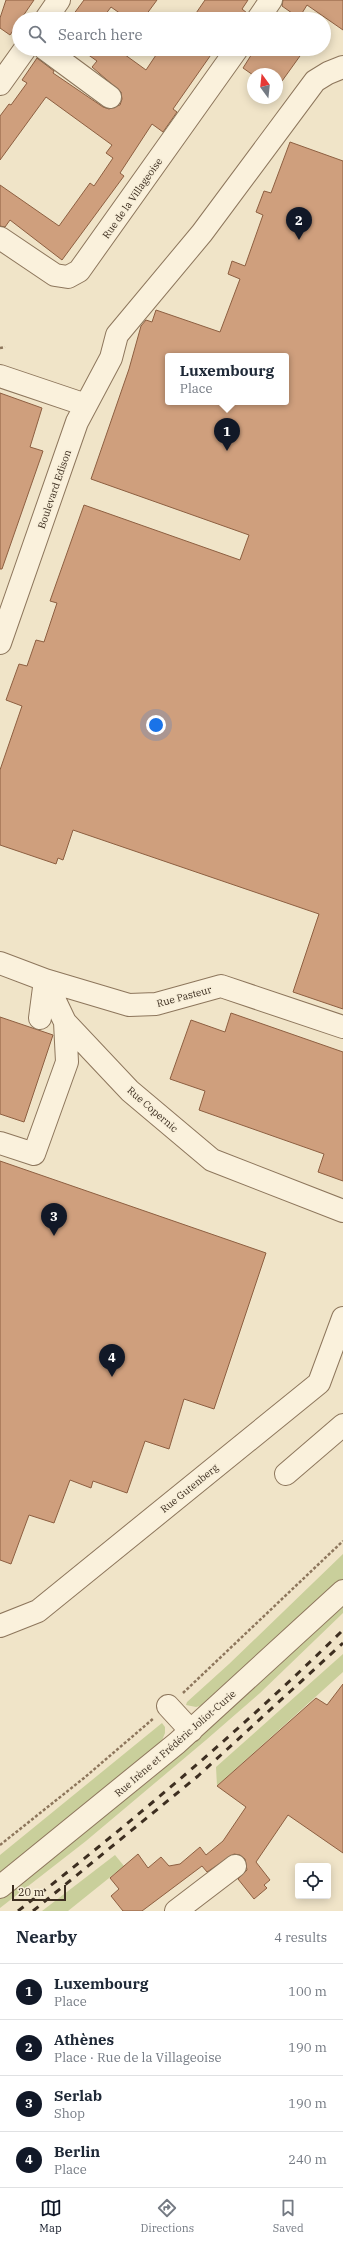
<!DOCTYPE html>
<meta charset="utf-8">
<style>
:root{--surface:#fff;--page:#f6f6f7;--text:#1f2937;--muted:#747a83;--line:#e0e1e3;--accent:#111827}
body{margin:0;font-family:"IBM Plex Serif",serif;background:var(--page);color:var(--text)}
.controls{position:absolute;right:12px;bottom:12px;display:grid;overflow:hidden;border-radius:4px;box-shadow:0 2px 10px #0003}
.controls button{width:36px;height:36px;display:grid;place-items:center;padding:0;border:0;border-bottom:1px solid var(--line);background:var(--surface);color:var(--text);font:20px sans-serif}
.compass{position:absolute;left:247px;top:68px;width:36px;height:36px;border-radius:50%;background:var(--surface);box-shadow:0 2px 10px #0003;rotate:345deg}
.scale{position:absolute;left:12px;bottom:10px;width:54px;box-sizing:border-box;padding-left:4px;border:2px solid #3d2e20;border-top:0;font-size:11px;line-height:14px;white-space:nowrap;color:#3d2e20;-webkit-text-stroke:3px #f7eed8;paint-order:stroke}
.you{position:absolute;left:156px;top:725px;width:14px;height:14px;margin:-10px;border:3px solid #fff;border-radius:50%;background:#1a73e8;box-shadow:0 0 0 6px #1a73e833}
.badge{display:grid;place-items:center;width:26px;height:26px;border-radius:50%;background:var(--accent);color:#fff;font-size:13px;font-weight:700}
.pin{position:absolute;translate:-50% -33px;filter:drop-shadow(0 1px 2px #0008)}
.pin::after{content:'';position:absolute;top:21px;width:14px;height:12px;background:inherit;clip-path:polygon(0 0,100% 0,50% 100%)}
.popup{position:absolute;left:165px;top:353px;width:124px;height:52px;box-sizing:border-box;display:grid;place-content:center;border-radius:4px;background:var(--surface);filter:drop-shadow(0 1px 3px #0005);font-size:13px;white-space:nowrap;color:var(--muted)}
.popup b{font-size:15px;color:var(--text)}
.popup::after{content:'';position:absolute;left:50%;top:100%;margin-left:-8px;border:8px solid transparent;border-top-color:var(--surface)}
.list{margin:0;padding:0;list-style:none}
h2{display:flex;justify-content:space-between;align-items:center;height:52px;margin:0;padding:0 16px;font-size:17px}
h2 small{font-size:13px;font-weight:400;color:var(--muted)}
.list li{display:grid;grid-template-columns:26px 1fr auto;gap:12px;align-items:center;box-sizing:border-box;height:56px;padding:0 16px;border-top:1px solid var(--line)}
.list b{display:block;font-size:15px;white-space:nowrap}
.list p{margin:0;font-size:13px;white-space:nowrap;color:var(--muted)}
.list em{font-size:13px;font-style:normal;color:var(--muted)}
.icon{flex:none;width:22px;height:22px;fill:none;stroke:currentColor;stroke-width:2;stroke-linecap:round;stroke-linejoin:round}
.map{position:relative;flex:none;width:343px;height:1911px;overflow:hidden}
.search{position:absolute;background:var(--surface);box-shadow:0 2px 10px #0003;left:12px;right:12px;top:12px;height:44px;display:flex;align-items:center;gap:10px;box-sizing:border-box;padding:0 14px;border-radius:22px;color:var(--muted);font-size:15px}
.sheet{height:276px;background:var(--surface)}
nav{display:flex;justify-content:space-around;align-items:center;box-sizing:border-box;height:56px;border-top:1px solid var(--line);background:var(--surface);font-size:11px;color:var(--muted)}
nav a{display:grid;justify-items:center;gap:2px}
nav .on{color:var(--accent)}
.map>svg:first-child{display:block}
.green{fill:#c9cf9b}
.building{fill:#cf9f7d;stroke:#8d5f41;fill-rule:evenodd}
.lines{fill:none;stroke-linecap:round;stroke-linejoin:round}
.minor-casing{stroke:#8d765c;stroke-width:24}
.path{stroke:#8d765c;stroke-width:2.5;stroke-dasharray:3 2;stroke-linecap:butt}
.minor{stroke:#faf1dc;stroke-width:22}
.rail{stroke:#3d2e20;stroke-width:3;stroke-dasharray:7 7;stroke-linecap:butt}
.labels{text-anchor:middle;stroke-width:3;stroke-linejoin:round;paint-order:stroke}
.street-label{font-size:10px;fill:#3d2e20;stroke:#f7eed8}
</style>
<div class="map">
<svg width="343" height="1911" viewBox="0 0 343 1911">
<rect width="100%" height="100%" fill="#f0e4c8"/>
<path class="green" d="M 343,1554 L 343,1579 L 270,1648 L 204,1705 L 196,1707 L 186,1705 L 187,1702 L 229,1664 Z
M 343,1603 L 343,1613 L 260,1693 L 206,1740 L 86,1841 L 0,1908 L 0,1898 L 153,1778 L 289,1656 Z
M 343,1654 L 343,1672 L 217,1786 L 216,1767 Z
M 162,1723 L 165,1727 L 165,1733 L 159,1748 L 0,1876 L 0,1855 Z
M 115,1855 L 124,1866 L 68,1911 L 42,1911 Z"/>
<path class="building" d="M 6,0 L 34,0 L 10,35 L 0,28 L 0,18 Z
M 84,0 L 157,0 L 143,19 L 128,19 L 111,7 L 102,19 L 70,19 Z
M 205,0 L 248,0 L 242,9 L 247,13 L 246,19 L 192,19 Z
M 283,0 L 343,0 L 343,30 L 307,5 L 299,18 L 282,6 Z
M 80,49 L 117,49 L 146,70 L 160,49 L 215,49 L 173,109 L 177,112 L 163,132 L 152,124 L 120,173 L 124,176 L 62,260 L 10,220 L 5,227 L 0,226 L 0,185 L 59,226 L 90,183 L 94,186 L 113,158 L 106,153 L 112,145 L 46,97 L 0,160 L 0,116 L 9,104 L 11,105 L 27,83 L 22,80 L 37,58 L 54,71 L 53,73 L 103,107 L 109,109 L 120,105 L 122,99 L 121,92 L 92,67 L 97,61 Z
M 255,49 L 305,49 L 277,88 L 277,74 L 253,75 L 243,68 Z
M 290,142 L 343,161 L 343,1009 L 293,992 L 319,914 L 73,830 L 63,860 L 58,858 L 56,864 L 0,845 L 0,770 L 22,706 L 6,700 L 19,664 L 27,666 L 36,640 L 44,642 L 57,603 L 50,601 L 84,505 L 240,560 L 249,535 L 91,479 L 129,369 L 141,326 L 146,320 L 152,322 L 156,310 L 220,332 L 240,279 L 228,274 L 232,261 L 245,266 L 263,215 L 256,212 L 264,191 L 271,193 ZM 168,356 L 286,356 L 286,402 L 168,402 Z
M 0,393 L 42,408 L 30,447 L 43,451 L 2,569 L 0,569 Z
M 231,1013 L 343,1052 L 343,1181 L 318,1172 L 324,1154 L 199,1110 L 205,1091 L 170,1079 L 191,1020 L 225,1032 Z
M 0,1017 L 53,1035 L 24,1122 L 0,1114 Z
M 0,1161 L 266,1253 L 214,1409 L 184,1399 L 169,1449 L 145,1441 L 127,1493 L 93,1481 L 91,1488 L 70,1480 L 54,1523 L 29,1515 L 11,1564 L 0,1560 Z
M 343,1684 L 343,1853 L 288,1815 L 256,1862 L 270,1880 L 264,1885 L 267,1888 L 254,1899 L 238,1879 L 247,1870 L 245,1859 L 240,1855 L 234,1854 L 207,1872 L 202,1866 L 142,1911 L 123,1911 L 111,1896 L 119,1889 L 110,1878 L 138,1854 L 148,1868 L 161,1857 L 169,1866 L 180,1864 L 200,1847 L 206,1855 L 223,1841 L 246,1807 L 217,1786 L 316,1698 L 327,1705 Z"/>
<g class="lines">
<g class="minor-casing">
<path id="minor" d="M 46,19 L 59,0
M 258,19 L 271,0
M 45,49 L 110,97
M 0,84 L 25,49
M 0,238 L 55,275 L 68,277 L 79,271 L 237,49
M 0,376 L 86,405
M 0,643 L 77,422 L 111,358 L 117,335 L 202,233 L 315,81 L 328,73 L 343,67
M 0,963 L 45,980 L 65,1022 L 130,1091 L 212,1160 L 343,1211
M 40,1018 L 45,980 L 129,1005 L 156,1004 L 221,986 L 343,1027
M 0,1143 L 34,1154 L 67,1062 L 65,1022
M 286,1474 L 343,1425
M 0,1626 L 38,1611 L 319,1383 L 343,1318
M 168,1706 L 191,1731
M 0,1887 L 177,1743 L 343,1591
M 176,1911 L 235,1866"/>
</g>
<path class="path" d="M 0,348 L 5,347
M 183,1693 L 343,1541
M 0,1845 L 84,1778 L 154,1718"/>
<use href="#minor" class="minor"/>
<path class="rail" d="M 18,1911 C 131,1823 241,1730 343,1630
M 33,1911 L 198,1776 L 343,1643"/>
</g>
<g class="labels">
<g class="street-label">
<text transform="translate(132 198) rotate(-55)" y="4">Rue de la Villageoise</text>
<text transform="translate(54 489) rotate(-71)" y="4">Boulevard Edison</text>
<text transform="translate(184 996) rotate(-15)" y="4">Rue Pasteur</text>
<text transform="translate(153 1109) rotate(41)" y="4">Rue Copernic</text>
<text transform="translate(189 1488) rotate(-39)" y="4">Rue Gutenberg</text>
<text transform="translate(175 1743) rotate(-41)" y="4">Rue Irène et Frédéric Joliot-Curie</text>
</g>
</g>
</svg>
<div class="controls">
<button><svg class="icon" aria-label="locate" viewBox="0 0 24 24"><circle cx="12" cy="12" r="6"/><path d="M12 2v4M12 18v4M2 12h4M18 12h4"/></svg></button>
</div>
<svg class="compass" viewBox="-18 -18 36 36"><path d="M0-13l5 13h-10z" fill="#e53935"/><path d="M0 13l5-13h-10z" fill="#747a83"/></svg>
<div class="scale">20 m</div>
<div class="you"></div>
<div class="pin badge" style="left:227px;top:451px">1</div>
<div class="popup"><b>Luxembourg</b>Place</div>
<div class="pin badge" style="left:299px;top:240px">2</div>
<div class="pin badge" style="left:54px;top:1236px">3</div>
<div class="pin badge" style="left:112px;top:1377px">4</div>
<div class="search"><svg class="icon" aria-label="search" viewBox="0 0 24 24"><circle cx="10" cy="10" r="6"/><path d="M15 15l6 6"/></svg>Search here</div>
</div>
<section class="sheet">
<h2>Nearby<small>4 results</small></h2>
<ul class="list">
<li><span class="badge">1</span><div><b>Luxembourg</b><p>Place</p></div><em>100 m</em></li>
<li><span class="badge">2</span><div><b>Athènes</b><p>Place · Rue de la Villageoise</p></div><em>190 m</em></li>
<li><span class="badge">3</span><div><b>Serlab</b><p>Shop</p></div><em>190 m</em></li>
<li><span class="badge">4</span><div><b>Berlin</b><p>Place</p></div><em>240 m</em></li>
</ul>
</section>
<nav>
<a class="on"><svg class="icon" aria-label="map" viewBox="0 0 24 24"><path d="M3 6l6-2 6 2 6-2v14l-6 2-6-2-6 2zM9 4v14M15 6v14"/></svg>Map</a>
<a><svg class="icon" aria-label="directions" viewBox="0 0 24 24"><path d="M12 3l9 9-9 9-9-9zM9 14v-3h6M13 9l2 2-2 2"/></svg>Directions</a>
<a><svg class="icon" aria-label="saved" viewBox="0 0 24 24"><path d="M7 4h10v16l-5-4-5 4z"/></svg>Saved</a>
</nav>
